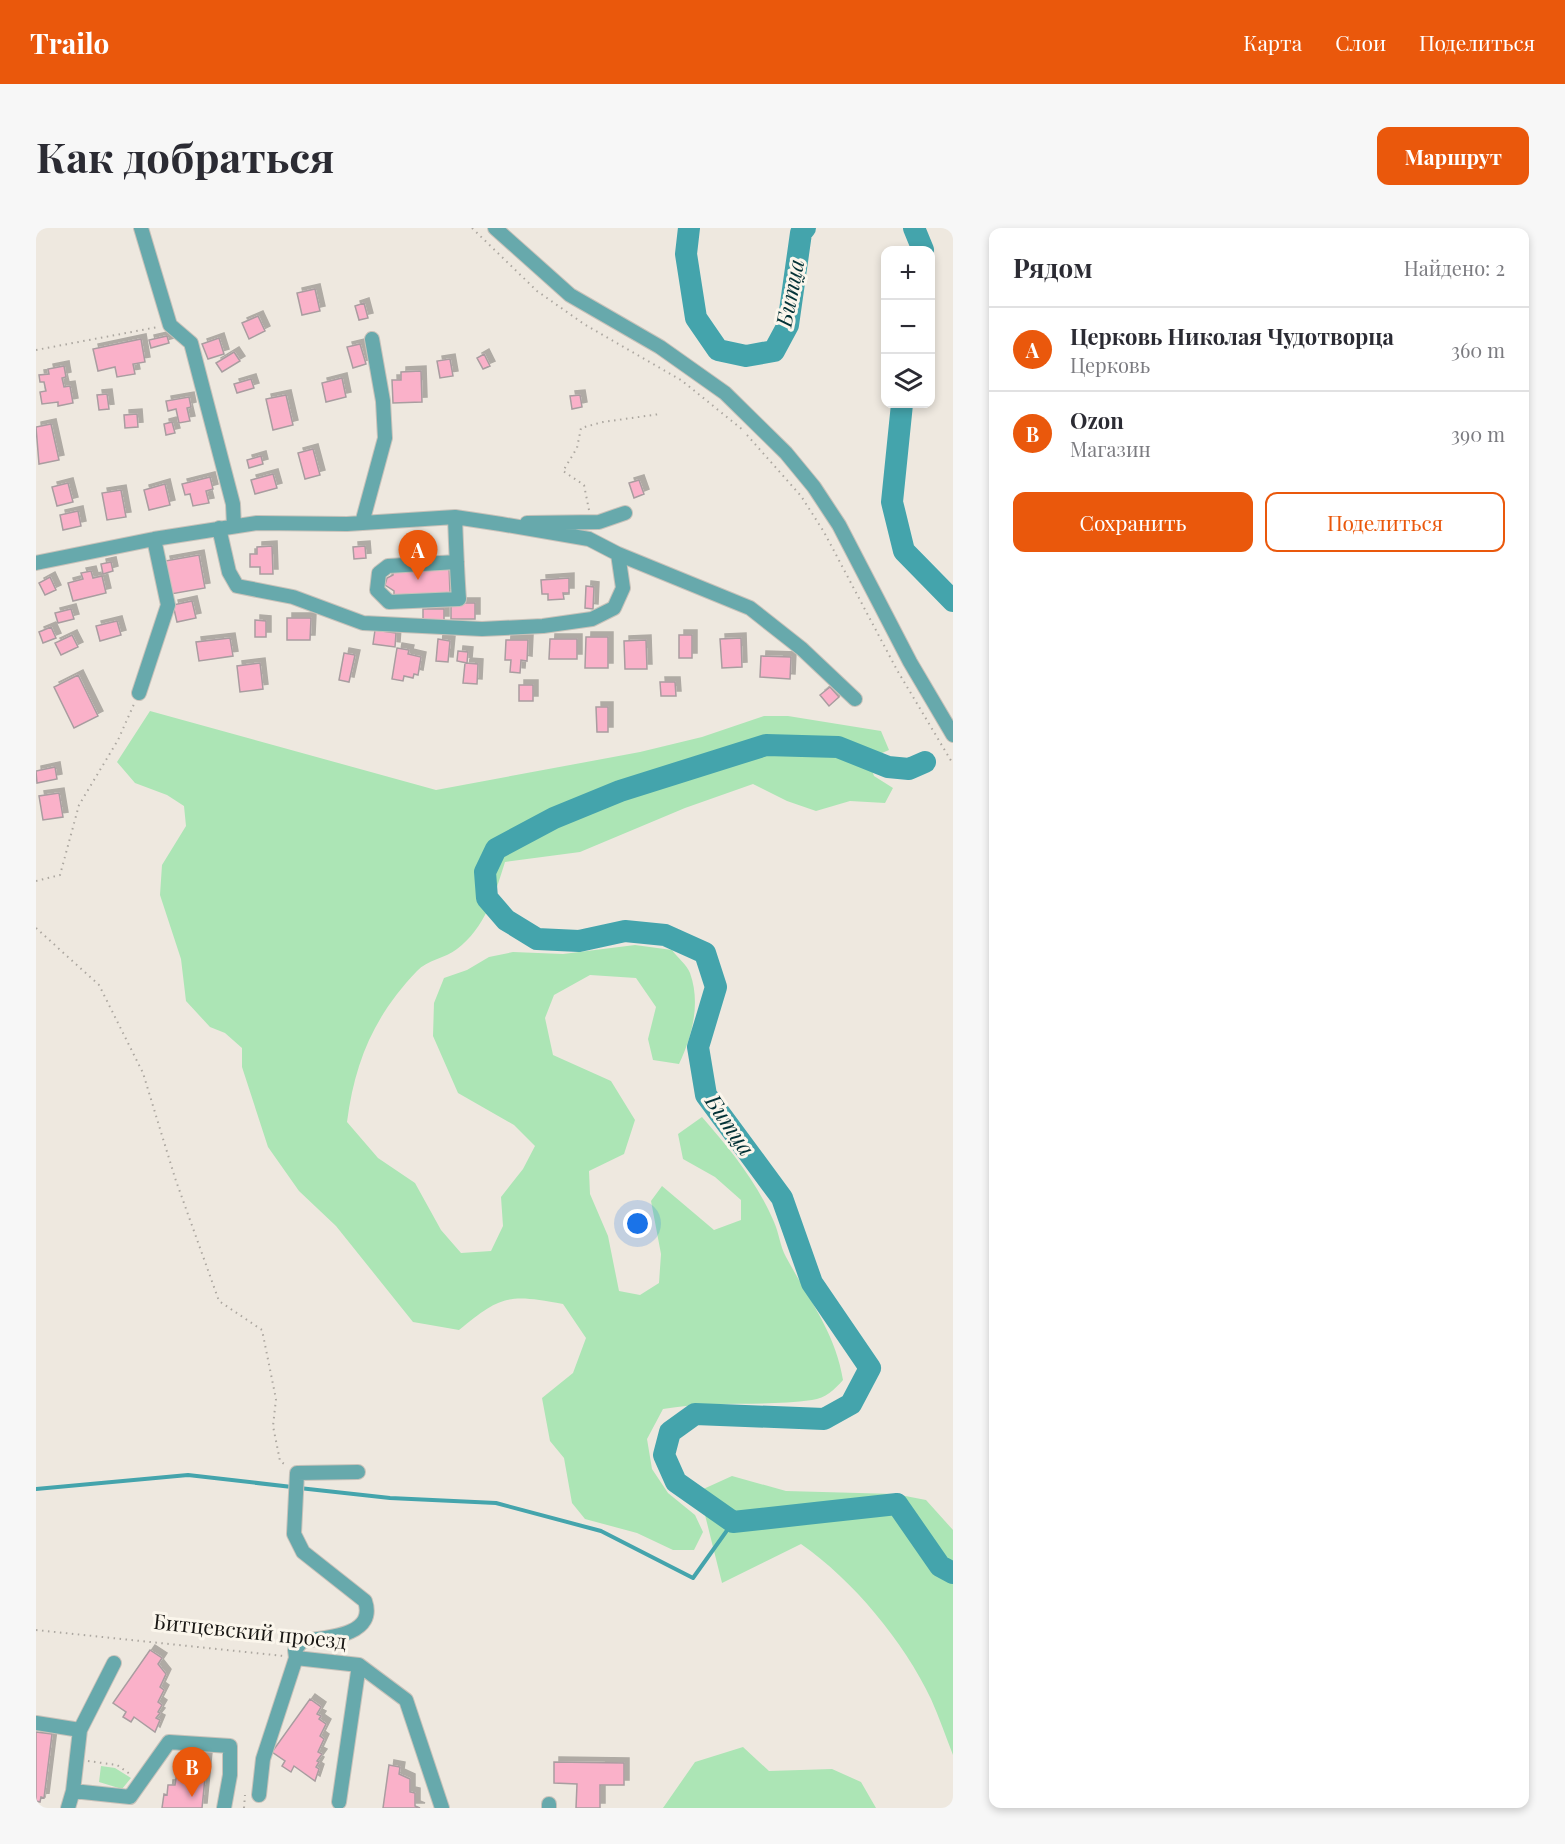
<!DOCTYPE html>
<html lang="ru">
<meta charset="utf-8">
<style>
:root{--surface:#fff;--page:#f7f7f7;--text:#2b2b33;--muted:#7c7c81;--line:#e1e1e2;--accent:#ea580c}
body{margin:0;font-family:"Playfair Display",serif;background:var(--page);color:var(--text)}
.controls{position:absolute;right:18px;top:18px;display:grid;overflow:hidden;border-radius:12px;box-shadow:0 3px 9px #0003}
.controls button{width:54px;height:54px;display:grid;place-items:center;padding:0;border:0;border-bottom:2px solid var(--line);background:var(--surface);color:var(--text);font:30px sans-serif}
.you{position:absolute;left:602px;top:996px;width:21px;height:21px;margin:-15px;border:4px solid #fff;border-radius:50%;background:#1a73e8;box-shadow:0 0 0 9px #1a73e833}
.badge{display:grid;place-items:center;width:39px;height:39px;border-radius:50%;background:var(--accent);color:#fff;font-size:20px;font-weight:700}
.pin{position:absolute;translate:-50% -50px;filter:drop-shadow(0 2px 3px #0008)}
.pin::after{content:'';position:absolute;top:32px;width:21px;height:18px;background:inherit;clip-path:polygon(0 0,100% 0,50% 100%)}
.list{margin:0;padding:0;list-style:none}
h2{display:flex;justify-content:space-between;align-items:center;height:78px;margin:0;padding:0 24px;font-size:26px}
h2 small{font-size:20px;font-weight:400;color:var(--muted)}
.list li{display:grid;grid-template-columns:39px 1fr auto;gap:18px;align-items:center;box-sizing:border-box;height:84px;padding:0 24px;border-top:2px solid var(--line)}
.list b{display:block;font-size:22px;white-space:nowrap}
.list p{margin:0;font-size:20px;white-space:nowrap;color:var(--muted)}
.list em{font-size:20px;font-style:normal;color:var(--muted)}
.actions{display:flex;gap:12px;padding:18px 24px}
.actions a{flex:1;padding:14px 0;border:2px solid var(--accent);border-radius:12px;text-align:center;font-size:21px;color:var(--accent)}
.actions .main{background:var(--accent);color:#fff}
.icon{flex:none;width:33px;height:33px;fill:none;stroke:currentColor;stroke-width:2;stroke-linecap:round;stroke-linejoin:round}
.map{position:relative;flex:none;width:917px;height:1580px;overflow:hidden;border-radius:12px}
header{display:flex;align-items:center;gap:36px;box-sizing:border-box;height:84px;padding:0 30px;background:var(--accent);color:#fff}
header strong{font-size:28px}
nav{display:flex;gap:33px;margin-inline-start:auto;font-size:21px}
.intro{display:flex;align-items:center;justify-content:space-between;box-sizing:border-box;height:144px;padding:0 36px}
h1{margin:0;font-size:42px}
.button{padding:15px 27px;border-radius:12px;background:var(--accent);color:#fff;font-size:21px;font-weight:700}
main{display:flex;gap:36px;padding:0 36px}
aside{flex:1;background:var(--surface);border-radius:12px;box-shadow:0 3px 9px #0003}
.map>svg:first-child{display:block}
.green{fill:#ace5b5}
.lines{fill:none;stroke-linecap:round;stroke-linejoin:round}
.stream{stroke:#44a4ac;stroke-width:4}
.river{stroke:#44a4ac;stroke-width:22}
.building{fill:#fab1c9;stroke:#a99da0;stroke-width:1.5;filter:url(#shadow)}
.minor-casing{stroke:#c8c2ba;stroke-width:16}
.path{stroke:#aca7a0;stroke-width:2;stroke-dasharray:1.5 4.5;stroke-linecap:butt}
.minor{stroke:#67a9ac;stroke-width:14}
.labels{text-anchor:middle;stroke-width:6;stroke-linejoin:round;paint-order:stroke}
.street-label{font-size:21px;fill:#191714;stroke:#fbf6ec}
.water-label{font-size:22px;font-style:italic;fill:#033236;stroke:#fbf6ec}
</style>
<header>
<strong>Trailo</strong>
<nav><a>Карта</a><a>Слои</a><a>Поделиться</a></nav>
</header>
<div class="intro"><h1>Как добраться</h1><a class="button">Маршрут</a></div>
<main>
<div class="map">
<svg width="917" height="1580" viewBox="0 0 917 1580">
<defs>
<filter id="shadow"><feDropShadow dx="5" dy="-5" stdDeviation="0" flood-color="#0004"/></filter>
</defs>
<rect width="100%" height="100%" fill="#eee8df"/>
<path class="green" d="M 114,483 L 400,562 L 604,524 L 666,509 L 728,488 L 752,488 L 845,503 L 853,522 L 832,531 L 838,548 L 857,560 L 849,575 L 814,573 L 780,583 L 751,573 L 717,556 L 649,580 L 544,624 L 469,634 C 459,666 449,700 421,721 C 410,730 391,732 381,743 C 338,788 319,833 311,894 L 342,930 L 379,955 L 405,1002 L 425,1025 L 455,1023 L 467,998 L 465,969 L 487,941 L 499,918 L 478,897 L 422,865 L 397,808 L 398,775 L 408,750 L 431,742 L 453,729 L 477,724 L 527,726 L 599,717 L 636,722 C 641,729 651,737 654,745 C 665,775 656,809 643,836 L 617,832 L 612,811 L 620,779 L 600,750 L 554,747 L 518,767 L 509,790 L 517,827 L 575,853 L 599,892 L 588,926 L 553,943 L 554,966 L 572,1008 L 583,1063 L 604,1067 L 623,1055 L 625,1026 L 615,973 L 626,958 L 678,1002 L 705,992 L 705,972 L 679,949 L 647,931 L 642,906 L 666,889 C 694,921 721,954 738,994 C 743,1005 744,1018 750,1029 C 772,1070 800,1106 807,1152 C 798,1162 790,1170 776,1172 C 727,1179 676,1172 627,1181 L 611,1211 L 616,1241 L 632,1265 L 659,1287 L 667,1304 L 658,1322 L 637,1322 L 601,1305 L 549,1291 L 536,1275 L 528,1230 L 514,1213 L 506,1170 L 537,1145 L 550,1110 L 527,1076 C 473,1066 465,1067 423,1102 L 377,1094 L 300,998 L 263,963 L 232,919 L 206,839 L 206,820 L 189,805 L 174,799 L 150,773 L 145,731 L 124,667 L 126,637 L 150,598 L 148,578 L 131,567 L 99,555 L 81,534 Z
M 696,1248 L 750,1263 L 859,1266 L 890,1272 L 917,1302 L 917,1527 C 910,1509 903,1489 895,1471 C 868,1414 817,1352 765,1316 L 686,1355 L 663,1263 Z
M 707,1519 L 733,1543 L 796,1541 L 825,1554 L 840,1580 L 627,1580 L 659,1534 Z
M 65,1538 L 79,1540 L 95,1550 L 86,1561 L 63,1554 Z"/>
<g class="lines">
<path class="stream" d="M 263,1260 L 354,1270 L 460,1275 L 565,1303 L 657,1350 L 697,1294
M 0,1261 L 152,1247 L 256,1259"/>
<path class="river" d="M 653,0 L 650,26 L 660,90 L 682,122 L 710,128 L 738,123 L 752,97 L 765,5 L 769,0
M 878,0 L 887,22
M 866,176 L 856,274 L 868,323 L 917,373
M 889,534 L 873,541 L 852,539 L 802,519 L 730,517 L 584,563 L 518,590 L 460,621 L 449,644 L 451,670 L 470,692 L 501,711 L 543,713 L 589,703 L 629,707 L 669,725 L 680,759 L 662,819 L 670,867 L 746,970 L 776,1055 L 834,1140 L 815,1176 L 788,1191 L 659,1186 L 634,1204 L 628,1227 L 640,1254 L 697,1294 L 861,1276 L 904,1338 L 917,1345"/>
</g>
<path class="building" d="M 279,61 L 284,83 L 266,87 L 261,65 Z
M 328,75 L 332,90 L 323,92 L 319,78 Z
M 222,88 L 229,103 L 213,111 L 206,95 Z
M 131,108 L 133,115 L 115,120 L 113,112 Z
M 183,110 L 188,126 L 172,131 L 166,116 Z
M 105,111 L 109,134 L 97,136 L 99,146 L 81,149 L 79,139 L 62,143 L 57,121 Z
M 324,116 L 330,136 L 317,140 L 311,119 Z
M 198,124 L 204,133 L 186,144 L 180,135 Z
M 448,126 L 454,138 L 447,141 L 441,130 Z
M 414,131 L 417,148 L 404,150 L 401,133 Z
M 28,138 L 30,149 L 26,150 L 28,159 L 34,158 L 37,175 L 22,178 L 22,174 L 6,176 L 4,164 L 10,163 L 8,154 L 4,154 L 3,147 L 13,146 L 12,141 Z
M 385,143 L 386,174 L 357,175 L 356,152 L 365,152 L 365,144 Z
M 306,150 L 310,169 L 290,174 L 286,155 Z
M 215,151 L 218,160 L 201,165 L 198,156 Z
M 71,166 L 73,181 L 63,182 L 61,167 Z
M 250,167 L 257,197 L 237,202 L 230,171 Z
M 544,167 L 546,179 L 536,181 L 534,168 Z
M 153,169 L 155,179 L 151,180 L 154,193 L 143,195 L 140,181 L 132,183 L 130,173 Z
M 101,186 L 102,199 L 89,200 L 88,187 Z
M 136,194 L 139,205 L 130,207 L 128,196 Z
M 15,196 L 23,232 L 3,236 L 0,199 Z
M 277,221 L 284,247 L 269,251 L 262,225 Z
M 225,228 L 227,236 L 213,240 L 211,232 Z
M 237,246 L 241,260 L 219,266 L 215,252 Z
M 174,249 L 177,261 L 170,263 L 173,275 L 157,278 L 154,266 L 149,267 L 146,256 Z
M 603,252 L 608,266 L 598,270 L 593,255 Z
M 32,255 L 37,274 L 21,278 L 16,259 Z
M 129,256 L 134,277 L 113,282 L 108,262 Z
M 85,262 L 90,289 L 71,292 L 66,265 Z
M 42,283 L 45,298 L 27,302 L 24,287 Z
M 236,318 L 237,346 L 224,346 L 224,339 L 214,339 L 214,326 L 221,326 L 221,319 Z
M 329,318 L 330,330 L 318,331 L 317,319 Z
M 163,327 L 169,360 L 135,366 L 129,333 Z
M 75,334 L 77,343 L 67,346 L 65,336 Z
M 413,339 L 414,365 L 358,367 L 358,363 L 349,357 L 351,350 L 357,347 L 357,342 Z
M 55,343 L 57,350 L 66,348 L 70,365 L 37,373 L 32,355 L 47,351 L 45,345 Z
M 14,349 L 20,362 L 9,367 L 3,355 Z
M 533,350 L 533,365 L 527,365 L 528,371 L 512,372 L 512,366 L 506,366 L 505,352 Z
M 550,358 L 558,359 L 557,381 L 549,380 Z
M 156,373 L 160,390 L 141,394 L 137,377 Z
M 415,375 L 439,375 L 439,391 L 415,391 Z
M 35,381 L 38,391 L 22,395 L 19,385 Z
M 387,381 L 408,381 L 408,393 L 387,393 Z
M 251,390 L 275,390 L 274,412 L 251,412 Z
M 219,392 L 230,393 L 230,409 L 219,409 Z
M 81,393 L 85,407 L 64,413 L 60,398 Z
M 15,399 L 20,410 L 7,415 L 3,404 Z
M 339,402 L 360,405 L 359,419 L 337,416 Z
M 36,407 L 42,419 L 25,427 L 19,415 Z
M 643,407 L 656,407 L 656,430 L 643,430 Z
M 550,409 L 572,409 L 572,440 L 549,440 Z
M 194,410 L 197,428 L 163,433 L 160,414 Z
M 705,410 L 706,439 L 686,440 L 684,411 Z
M 402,411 L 414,413 L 412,434 L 400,433 Z
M 514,411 L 541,411 L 541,431 L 513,431 Z
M 470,412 L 492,412 L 491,433 L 485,432 L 484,445 L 474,444 L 475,432 L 469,432 Z
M 610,412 L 611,441 L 589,441 L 588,413 Z
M 361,420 L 373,422 L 372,426 L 385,429 L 382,447 L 378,446 L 377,450 L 368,448 L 367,453 L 356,451 Z
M 422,423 L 432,424 L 431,435 L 421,433 Z
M 308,425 L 319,427 L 313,454 L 303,452 Z
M 725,428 L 755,429 L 754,451 L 724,449 Z
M 224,435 L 227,461 L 204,464 L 201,438 Z
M 429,435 L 442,436 L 441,456 L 427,455 Z
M 42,447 L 62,488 L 38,500 L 18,459 Z
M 624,454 L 639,454 L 640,468 L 625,468 Z
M 483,457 L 497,457 L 497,473 L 483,473 Z
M 794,459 L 803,469 L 793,478 L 784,467 Z
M 560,479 L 572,479 L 572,504 L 561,504 Z
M 19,539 L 21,551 L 1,555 L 0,543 Z
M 23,565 L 27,589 L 7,592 L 3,568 Z
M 114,1422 L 126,1430 L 122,1436 L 130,1446 L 124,1459 L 128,1462 L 122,1474 L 126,1477 L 122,1484 L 124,1485 L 120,1490 L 124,1492 L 119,1504 L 98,1489 L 95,1494 L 87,1489 L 90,1484 L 77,1475 Z
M 274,1471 L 285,1479 L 281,1486 L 285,1488 L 283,1491 L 290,1496 L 284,1508 L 288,1511 L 282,1524 L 286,1526 L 281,1533 L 283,1534 L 280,1539 L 283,1541 L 279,1553 L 258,1538 L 255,1544 L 246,1538 L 249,1533 L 236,1524 Z
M 0,1504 L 16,1506 L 8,1570 L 5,1569 L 4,1574 L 0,1573 Z
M 154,1527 L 171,1529 L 166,1580 L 126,1580 L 128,1566 L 131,1567 L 132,1557 L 139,1557 L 141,1544 L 147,1545 L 149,1533 L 154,1533 Z
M 518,1534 L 588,1535 L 588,1557 L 564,1557 L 564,1580 L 540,1580 L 541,1556 L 518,1555 Z
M 353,1537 L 364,1539 L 363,1546 L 374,1551 L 374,1564 L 379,1565 L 379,1578 L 384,1580 L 347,1580 Z"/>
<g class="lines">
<g class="minor-casing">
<path id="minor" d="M 105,0 L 134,97 L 155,115 L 197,276 L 198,298
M 459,0 L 534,67 L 624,119 L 689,165 L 750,225 L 778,259 L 803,297 L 874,434 L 917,507
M 419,289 C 420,317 421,344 423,371 L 353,374 L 341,362 L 343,345 L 352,338 L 421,334
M 326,295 L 349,210 L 347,173 L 336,111
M 491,295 L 563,294 L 589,285
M 183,300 L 193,344 L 201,358 L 257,369 L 327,395 L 446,401 L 507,398 L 556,391 L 578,380 L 587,360 L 582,326
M 0,335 L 118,311 L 221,295 L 311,296 L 419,289 L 465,296 L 553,311 L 582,326 L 714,380 L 766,421 L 819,471
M 103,465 L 132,377 L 118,311
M 260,1430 L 323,1437 L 370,1472 L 406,1580
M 0,1495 L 44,1502
M 37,1563 L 94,1569 L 133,1514 L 194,1518 L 194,1547 L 188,1580
M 223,1567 L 227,1531 L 260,1430 L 259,1422 L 266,1413 C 289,1410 341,1408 329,1373 L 267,1324 L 258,1306 L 261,1245 L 322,1244
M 303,1574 L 323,1437
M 32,1580 L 37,1563 L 44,1502 L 78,1435
M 513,1580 L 513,1576"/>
</g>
<path class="path" d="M 436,0 L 501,63 L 548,96 L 645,152 L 707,202
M 0,122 L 122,99
M 711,207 L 765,268 L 788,304 L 861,442 L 917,536
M 553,282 L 548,257 L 527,243 L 541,220 L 545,200 L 567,194 L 624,186
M 0,653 L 24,647 L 43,577 L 82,512 L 98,476
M 0,700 L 63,757 L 107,845 L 139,950 L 183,1073 L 226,1102 L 240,1171 L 237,1198 L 244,1233 L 251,1238
M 0,1402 L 248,1428
M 52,1533 L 81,1537 L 94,1546
M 208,1580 L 209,1567"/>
<use href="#minor" class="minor"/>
</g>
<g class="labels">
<g class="street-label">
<text transform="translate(214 1404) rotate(6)" y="7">Битцевский проезд</text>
</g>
<g class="water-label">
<text transform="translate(754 65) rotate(-79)" y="8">Битца</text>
<text transform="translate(694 897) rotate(56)" y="8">Битца</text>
</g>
</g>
</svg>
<div class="controls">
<button>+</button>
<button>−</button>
<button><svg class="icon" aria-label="layers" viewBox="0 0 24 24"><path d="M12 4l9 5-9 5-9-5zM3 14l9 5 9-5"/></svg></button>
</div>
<div class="you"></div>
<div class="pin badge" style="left:382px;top:352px">A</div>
<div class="pin badge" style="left:156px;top:1569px">B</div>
</div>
<aside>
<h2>Рядом<small>Найдено: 2</small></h2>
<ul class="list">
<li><span class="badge">A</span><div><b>Церковь Николая Чудотворца</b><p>Церковь</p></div><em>360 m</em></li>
<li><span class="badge">B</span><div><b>Ozon</b><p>Магазин</p></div><em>390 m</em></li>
</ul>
<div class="actions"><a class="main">Сохранить</a><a>Поделиться</a></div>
</aside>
</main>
